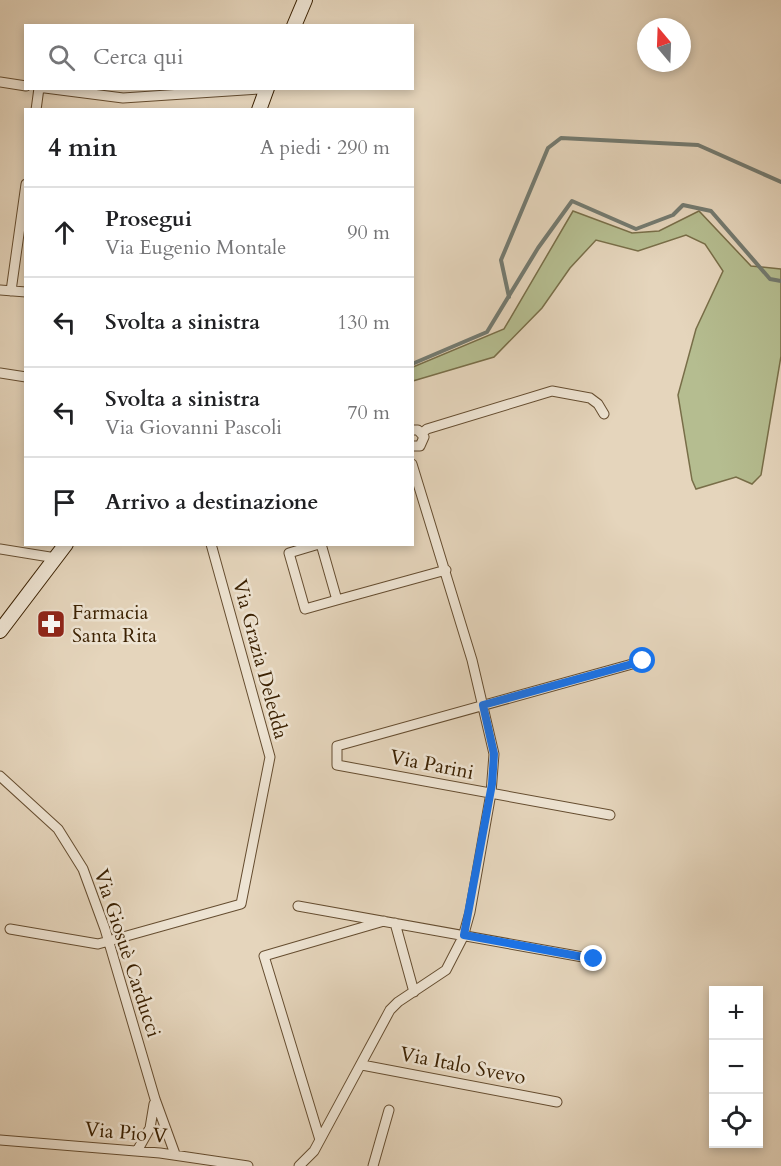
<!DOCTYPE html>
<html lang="it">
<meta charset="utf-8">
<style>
:root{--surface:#fff;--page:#f6f6f6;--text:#202124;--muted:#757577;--line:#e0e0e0}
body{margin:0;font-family:Cardo,serif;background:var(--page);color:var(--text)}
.controls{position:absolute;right:18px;bottom:18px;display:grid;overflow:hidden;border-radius:0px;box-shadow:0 3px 9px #0003}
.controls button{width:54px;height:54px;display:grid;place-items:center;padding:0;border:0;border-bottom:2px solid var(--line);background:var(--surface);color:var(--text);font:30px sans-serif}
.compass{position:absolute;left:637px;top:18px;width:54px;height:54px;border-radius:50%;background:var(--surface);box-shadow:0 3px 9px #0003;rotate:341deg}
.stop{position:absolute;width:18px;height:18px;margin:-14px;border:4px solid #1a73e8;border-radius:50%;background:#fff}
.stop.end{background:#1a73e8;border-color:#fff;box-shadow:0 2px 6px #0008}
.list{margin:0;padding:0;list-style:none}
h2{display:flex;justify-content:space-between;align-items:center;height:78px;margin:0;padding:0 24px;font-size:26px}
h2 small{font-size:20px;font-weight:400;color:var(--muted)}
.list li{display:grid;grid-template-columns:39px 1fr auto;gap:18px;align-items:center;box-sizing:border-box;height:90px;padding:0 24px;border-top:2px solid var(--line)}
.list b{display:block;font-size:22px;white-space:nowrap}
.list p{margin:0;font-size:20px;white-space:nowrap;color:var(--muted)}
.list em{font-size:20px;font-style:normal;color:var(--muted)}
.icon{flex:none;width:33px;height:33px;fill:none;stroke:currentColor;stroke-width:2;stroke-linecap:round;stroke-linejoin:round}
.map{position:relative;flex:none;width:781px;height:1166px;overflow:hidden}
.search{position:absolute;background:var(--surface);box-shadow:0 3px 9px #0003;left:24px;top:24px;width:390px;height:66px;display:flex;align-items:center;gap:15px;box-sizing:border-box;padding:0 21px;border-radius:0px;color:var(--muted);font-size:22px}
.panel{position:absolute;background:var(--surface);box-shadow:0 3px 9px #0003;left:24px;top:108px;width:390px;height:438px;border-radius:0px}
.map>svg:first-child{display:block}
.green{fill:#b5bd90;stroke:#786e48;stroke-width:1.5}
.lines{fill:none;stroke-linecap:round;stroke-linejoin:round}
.stream{stroke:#737a70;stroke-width:4}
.minor-casing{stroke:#654d30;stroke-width:11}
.secondary-casing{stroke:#3a2001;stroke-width:16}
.minor{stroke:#eee4d3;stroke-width:9}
.secondary{stroke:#eee4d3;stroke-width:14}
.route{stroke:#1a73e8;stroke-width:8}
.labels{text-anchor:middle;stroke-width:5;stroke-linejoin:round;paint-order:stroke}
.poi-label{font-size:20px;fill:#3a2001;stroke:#eee4d3;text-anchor:start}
.street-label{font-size:20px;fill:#3a2001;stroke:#eee4d3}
</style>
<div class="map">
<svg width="781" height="1166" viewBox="0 0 781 1166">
<rect width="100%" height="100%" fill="#e5d5bc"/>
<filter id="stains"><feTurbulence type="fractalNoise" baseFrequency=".00333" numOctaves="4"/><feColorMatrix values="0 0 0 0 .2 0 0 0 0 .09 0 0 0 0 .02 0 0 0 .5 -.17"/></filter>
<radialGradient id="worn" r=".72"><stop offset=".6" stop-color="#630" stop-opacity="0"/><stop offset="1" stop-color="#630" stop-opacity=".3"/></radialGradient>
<path class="green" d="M 573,211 L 632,233 L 659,231 L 699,211 L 751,266 L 781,269 L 781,356 L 761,475 L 752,484 L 736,477 L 696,489 L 692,480 L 678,395 L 696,329 L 723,271 L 705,244 L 686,235 L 638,251 L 596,240 L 570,268 L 542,308 L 494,357 L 413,381 L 413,367 L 504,329 Z"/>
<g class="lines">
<path class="stream" d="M 509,297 L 501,260 L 548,148 L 561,138 L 698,145 L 781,182
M 412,364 L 487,332 L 538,248 L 572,201 L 636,229 L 673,215 L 683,205 L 711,211 L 770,279 L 781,281"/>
<g class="minor-casing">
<path id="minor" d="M 0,82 L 26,86
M 45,88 L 123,98 L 258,89 L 266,91
M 36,110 L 39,88
M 0,290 L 26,292
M 11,291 L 26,184
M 0,373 L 26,377
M 412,430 L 418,430 L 424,437 L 420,446 L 412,446
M 422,433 L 427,429 L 552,391 L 590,398 L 598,404 L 604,414
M 319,544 L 289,553 L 305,609 L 337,600 L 321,544
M 0,549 L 56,558
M 337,600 L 446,570
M 0,776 L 58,829 L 83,869 L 105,929 L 155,1099 L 175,1154
M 610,815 L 337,765 L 337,746 L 643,661
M 298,906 L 594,959
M 395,923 L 414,992
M 10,929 L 98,944 L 241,904 L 270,757 L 211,544
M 362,1065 L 557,1102
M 0,1140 L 160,1153 L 248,1166
M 320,1140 L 264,956 L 384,921
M 137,1151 L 150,1128 L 154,1104
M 299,1166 L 314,1151 L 390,1010 L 398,1002 L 446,970 L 463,937 L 470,912 L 491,793 L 494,754 L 472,660 L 412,464
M 373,1166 L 389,1110"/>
</g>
<g class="secondary-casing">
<path id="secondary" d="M 294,26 L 305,0
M 259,110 L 267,88
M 0,631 L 66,544"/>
</g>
<use href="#minor" class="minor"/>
<use href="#secondary" class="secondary"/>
</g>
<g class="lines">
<path class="route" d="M 594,959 L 464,935 L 492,784 L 494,754 L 483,705 L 643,661"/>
</g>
<defs>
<g id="pharmacy-square" transform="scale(1.5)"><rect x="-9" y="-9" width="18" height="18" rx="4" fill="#8f2418" stroke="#eee4d3"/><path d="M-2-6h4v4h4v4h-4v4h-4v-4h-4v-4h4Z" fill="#fff"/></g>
</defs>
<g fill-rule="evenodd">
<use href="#pharmacy-square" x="51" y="624"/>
</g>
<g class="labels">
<g class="poi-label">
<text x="72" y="619">Farmacia<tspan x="72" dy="23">Santa Rita</tspan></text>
</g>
<g class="street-label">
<text transform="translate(261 659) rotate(75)" y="7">Via Grazia Deledda</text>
<text transform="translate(432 764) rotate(11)" y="7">Via Parini</text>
<text transform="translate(128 953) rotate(72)" y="7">Via Giosuè Carducci</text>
<text transform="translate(463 1065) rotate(11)" y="7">Via Italo Svevo</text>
<text transform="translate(126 1132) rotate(5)" y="7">Via Pio V</text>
</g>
</g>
<rect width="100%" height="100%" filter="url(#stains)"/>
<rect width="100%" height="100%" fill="url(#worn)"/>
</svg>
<div class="controls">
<button>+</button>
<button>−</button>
<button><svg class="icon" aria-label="locate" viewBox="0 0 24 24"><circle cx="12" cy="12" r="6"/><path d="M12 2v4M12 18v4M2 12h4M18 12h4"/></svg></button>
</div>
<svg class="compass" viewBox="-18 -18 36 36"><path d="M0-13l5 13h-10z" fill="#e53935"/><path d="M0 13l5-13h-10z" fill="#757577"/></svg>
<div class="stop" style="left:643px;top:661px"></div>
<div class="stop end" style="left:594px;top:959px"></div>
<div class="search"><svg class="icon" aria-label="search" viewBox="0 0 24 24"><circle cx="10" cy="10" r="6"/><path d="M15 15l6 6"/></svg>Cerca qui</div>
<section class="panel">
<h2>4 min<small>A piedi · 290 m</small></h2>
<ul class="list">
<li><svg class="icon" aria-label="ahead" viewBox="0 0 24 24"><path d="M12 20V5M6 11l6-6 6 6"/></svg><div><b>Prosegui</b><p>Via Eugenio Montale</p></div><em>90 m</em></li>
<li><svg class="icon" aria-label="left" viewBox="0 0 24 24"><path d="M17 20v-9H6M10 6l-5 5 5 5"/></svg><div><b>Svolta a sinistra</b></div><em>130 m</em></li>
<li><svg class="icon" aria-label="left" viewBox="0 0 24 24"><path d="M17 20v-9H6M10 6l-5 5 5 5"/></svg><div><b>Svolta a sinistra</b><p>Via Giovanni Pascoli</p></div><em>70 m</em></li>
<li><svg class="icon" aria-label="arrive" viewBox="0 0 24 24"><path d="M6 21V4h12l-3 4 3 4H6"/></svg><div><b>Arrivo a destinazione</b></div></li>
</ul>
</section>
</div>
